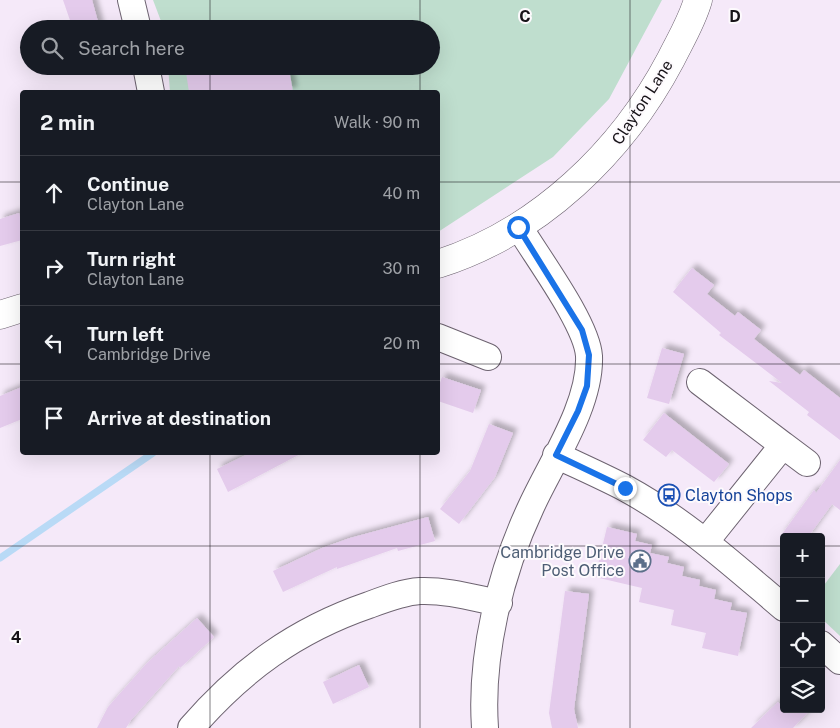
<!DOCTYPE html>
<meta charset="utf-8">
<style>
:root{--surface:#171b24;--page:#242831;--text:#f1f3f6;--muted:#9ea1a6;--line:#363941}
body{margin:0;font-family:"Public Sans",sans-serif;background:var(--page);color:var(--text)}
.controls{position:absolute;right:15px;bottom:15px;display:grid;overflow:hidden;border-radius:5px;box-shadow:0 5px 20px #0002}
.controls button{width:45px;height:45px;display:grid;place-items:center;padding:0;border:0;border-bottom:1px solid var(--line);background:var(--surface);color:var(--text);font:25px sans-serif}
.stop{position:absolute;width:15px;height:15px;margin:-11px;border:4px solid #1a73e8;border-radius:50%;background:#fff}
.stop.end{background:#1a73e8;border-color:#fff;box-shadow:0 1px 5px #0008}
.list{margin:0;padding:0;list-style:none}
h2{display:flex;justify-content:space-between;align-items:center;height:65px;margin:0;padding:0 20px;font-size:21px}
h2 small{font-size:16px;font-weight:400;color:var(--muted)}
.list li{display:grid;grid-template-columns:32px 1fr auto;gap:15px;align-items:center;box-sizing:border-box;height:75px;padding:0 20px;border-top:1px solid var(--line)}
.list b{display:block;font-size:19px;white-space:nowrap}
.list p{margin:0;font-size:16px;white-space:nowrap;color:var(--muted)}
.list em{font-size:16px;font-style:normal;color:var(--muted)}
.icon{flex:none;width:28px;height:28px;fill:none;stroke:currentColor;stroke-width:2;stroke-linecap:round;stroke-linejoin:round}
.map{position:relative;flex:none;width:840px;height:728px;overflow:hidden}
.search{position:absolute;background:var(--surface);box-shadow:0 5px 20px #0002;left:20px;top:20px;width:420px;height:55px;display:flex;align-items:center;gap:12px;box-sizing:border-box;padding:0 18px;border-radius:28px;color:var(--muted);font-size:19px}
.panel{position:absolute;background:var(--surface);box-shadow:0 5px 20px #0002;left:20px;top:90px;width:420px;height:365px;border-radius:5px}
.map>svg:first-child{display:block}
.green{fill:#bfdece}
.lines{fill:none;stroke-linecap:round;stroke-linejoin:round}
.stream{stroke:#b9daf6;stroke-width:7}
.building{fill:#e4cbec;filter:url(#shadow)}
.street-casing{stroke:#6d6370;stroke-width:28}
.secondary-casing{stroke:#6d6370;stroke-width:29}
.street{stroke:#fff;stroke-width:26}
.secondary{stroke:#fff;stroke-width:28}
.route{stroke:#1a73e8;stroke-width:6}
.grid{fill:none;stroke:#181419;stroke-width:1;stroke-opacity:0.55}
.labels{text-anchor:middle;stroke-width:4;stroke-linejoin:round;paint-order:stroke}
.street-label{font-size:16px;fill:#181419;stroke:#fdfafd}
.transit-label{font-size:16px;fill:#164399;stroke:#fdfafd;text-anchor:start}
.service-label{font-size:16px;fill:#4e5e75;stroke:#fdfafd;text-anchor:end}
.grid-label{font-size:16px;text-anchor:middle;font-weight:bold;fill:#181419;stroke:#fdfafd;stroke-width:4;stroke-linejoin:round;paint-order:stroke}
</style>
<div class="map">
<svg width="840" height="728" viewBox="0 0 840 728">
<defs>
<filter id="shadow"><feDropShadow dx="4.5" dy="-4.5" stdDeviation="2.5" flood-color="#0004"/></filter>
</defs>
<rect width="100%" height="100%" fill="#f5e9f9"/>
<path class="green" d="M 153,0 L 662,0 L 609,99 L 553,157 L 438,232 L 438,92 L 170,92 L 168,66 L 431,66 L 431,29 L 164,29 Z
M 840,564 L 840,636 L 821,618 L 821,589 Z"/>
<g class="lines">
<path class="stream" d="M 0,558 L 153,453"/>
</g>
<path class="building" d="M 63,0 L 92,0 L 100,29 L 73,29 Z
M 185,66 L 280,66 L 281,70 L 289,69 L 293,92 L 189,92 Z
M 19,213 L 22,224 L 22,240 L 0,246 L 0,219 Z
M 692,268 L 714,285 L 707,294 L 735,316 L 738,312 L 761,330 L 754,339 L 800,375 L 804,370 L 840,398 L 840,440 L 807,415 L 809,412 L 769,381 L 782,383 L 719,335 L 721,333 L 673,292 Z
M 662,348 L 684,354 L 669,404 L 647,398 Z
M 442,377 L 481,390 L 473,413 L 438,401 L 438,389 Z
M 22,387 L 22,419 L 0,428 L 0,396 Z
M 664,413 L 729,464 L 714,482 L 672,450 L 666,457 L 643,440 Z
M 489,424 L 513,433 L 495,477 L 459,524 L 440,509 L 470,471 Z
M 252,452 L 304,452 L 228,492 L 217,469 Z
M 840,460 L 840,510 L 832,504 L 808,537 L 780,537 L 814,490 L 816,493 Z
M 428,517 L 435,541 L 398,551 L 397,548 L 337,569 L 337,567 L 283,592 L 273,571 L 322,548 L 350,538 Z
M 607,527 L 637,534 L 635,541 L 652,545 L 650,553 L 669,557 L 667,563 L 684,567 L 682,576 L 700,580 L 699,586 L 716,590 L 714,599 L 732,603 L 730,610 L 747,613 L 738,656 L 702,648 L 706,633 L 671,625 L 674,610 L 639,602 L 642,588 L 595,577 Z
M 565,591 L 589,594 L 574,709 L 578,728 L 552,728 L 549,713 Z
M 197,618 L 214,637 L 180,668 L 179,666 L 131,720 L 126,728 L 97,728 L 108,707 L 147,663 Z
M 359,665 L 369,687 L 333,704 L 323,682 Z
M 778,702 L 784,709 L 811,709 L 793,728 L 751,728 Z"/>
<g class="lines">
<g class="street-casing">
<path id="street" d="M 131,0 L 138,29
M 146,66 L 151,92
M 438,337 L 488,357
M 700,382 L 783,445 L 706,541
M 783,445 L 807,463
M 556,455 C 579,466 602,476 625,488 C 684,520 733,565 784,608
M 821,644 L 840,661
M 191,728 C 241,670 296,630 369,605 C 385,599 403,592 420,591 C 447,590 474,598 499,603
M 485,728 C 480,655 500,573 531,507 C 551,463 591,405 589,356 C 587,324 537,257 519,227"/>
</g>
<g class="secondary-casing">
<path id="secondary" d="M 438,264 C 539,232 622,152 671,59 C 681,39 692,21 698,0
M 0,315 L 22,308"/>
</g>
<use href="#street" class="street"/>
<use href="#secondary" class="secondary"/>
</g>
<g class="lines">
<path class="route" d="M 518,227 L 582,330 L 589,355 L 587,386 L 578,411 L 556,455 L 625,488"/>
</g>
<path class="grid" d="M 210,0 L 210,29M 420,0 L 420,29M 630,0 L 630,728M 210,66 L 210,92M 420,66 L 420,92M 0,182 L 22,182M 438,182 L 840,182M 0,364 L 22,364M 438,364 L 840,364M 210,452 L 210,728M 420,452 L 420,728M 0,546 L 784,546M 821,546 L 840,546"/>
<defs>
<g id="bus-ring" transform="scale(1.125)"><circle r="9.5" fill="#fdfafd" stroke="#1a4fb4" stroke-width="1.5"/><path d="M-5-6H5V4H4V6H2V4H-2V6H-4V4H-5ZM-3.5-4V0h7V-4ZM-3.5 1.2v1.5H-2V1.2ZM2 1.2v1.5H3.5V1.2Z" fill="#1a4fb4"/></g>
<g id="civic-ring" transform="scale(1.125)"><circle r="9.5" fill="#fdfafd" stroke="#5c6f8a" stroke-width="1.5"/><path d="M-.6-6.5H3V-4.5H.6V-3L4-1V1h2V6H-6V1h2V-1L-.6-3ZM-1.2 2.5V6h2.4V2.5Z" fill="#5c6f8a"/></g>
</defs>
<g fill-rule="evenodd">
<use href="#bus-ring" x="669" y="495"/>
<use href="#civic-ring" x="640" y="561"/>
</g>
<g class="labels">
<g class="street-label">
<text transform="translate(642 102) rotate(-57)" y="6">Clayton Lane</text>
</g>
<g class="transit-label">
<text x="685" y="501">Clayton Shops</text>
</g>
<g class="service-label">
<text x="624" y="558">Cambridge Drive<tspan x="624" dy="18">Post Office</tspan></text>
</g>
</g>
<g class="grid-label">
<text x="525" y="22">C</text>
<text x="735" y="22">D</text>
<text x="16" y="643">4</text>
</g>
</svg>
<div class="controls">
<button>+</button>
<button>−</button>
<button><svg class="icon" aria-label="locate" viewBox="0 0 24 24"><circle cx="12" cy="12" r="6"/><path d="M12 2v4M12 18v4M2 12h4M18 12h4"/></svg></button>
<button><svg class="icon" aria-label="layers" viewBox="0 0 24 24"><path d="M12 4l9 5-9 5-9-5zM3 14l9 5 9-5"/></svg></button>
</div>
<div class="stop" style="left:518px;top:227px"></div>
<div class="stop end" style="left:625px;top:488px"></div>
<div class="search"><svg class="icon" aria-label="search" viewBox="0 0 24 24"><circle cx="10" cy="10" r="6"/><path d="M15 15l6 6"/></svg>Search here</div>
<section class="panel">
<h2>2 min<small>Walk · 90 m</small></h2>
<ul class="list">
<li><svg class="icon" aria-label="ahead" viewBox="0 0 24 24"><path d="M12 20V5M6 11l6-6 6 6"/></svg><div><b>Continue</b><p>Clayton Lane</p></div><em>40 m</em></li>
<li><svg class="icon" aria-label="right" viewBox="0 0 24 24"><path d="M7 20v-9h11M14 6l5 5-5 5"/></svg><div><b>Turn right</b><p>Clayton Lane</p></div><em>30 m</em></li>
<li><svg class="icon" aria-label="left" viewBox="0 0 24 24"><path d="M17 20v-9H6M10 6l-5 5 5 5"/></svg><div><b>Turn left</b><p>Cambridge Drive</p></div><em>20 m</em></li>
<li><svg class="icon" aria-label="arrive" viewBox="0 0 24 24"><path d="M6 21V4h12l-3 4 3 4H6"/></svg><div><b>Arrive at destination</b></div></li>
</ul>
</section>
</div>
